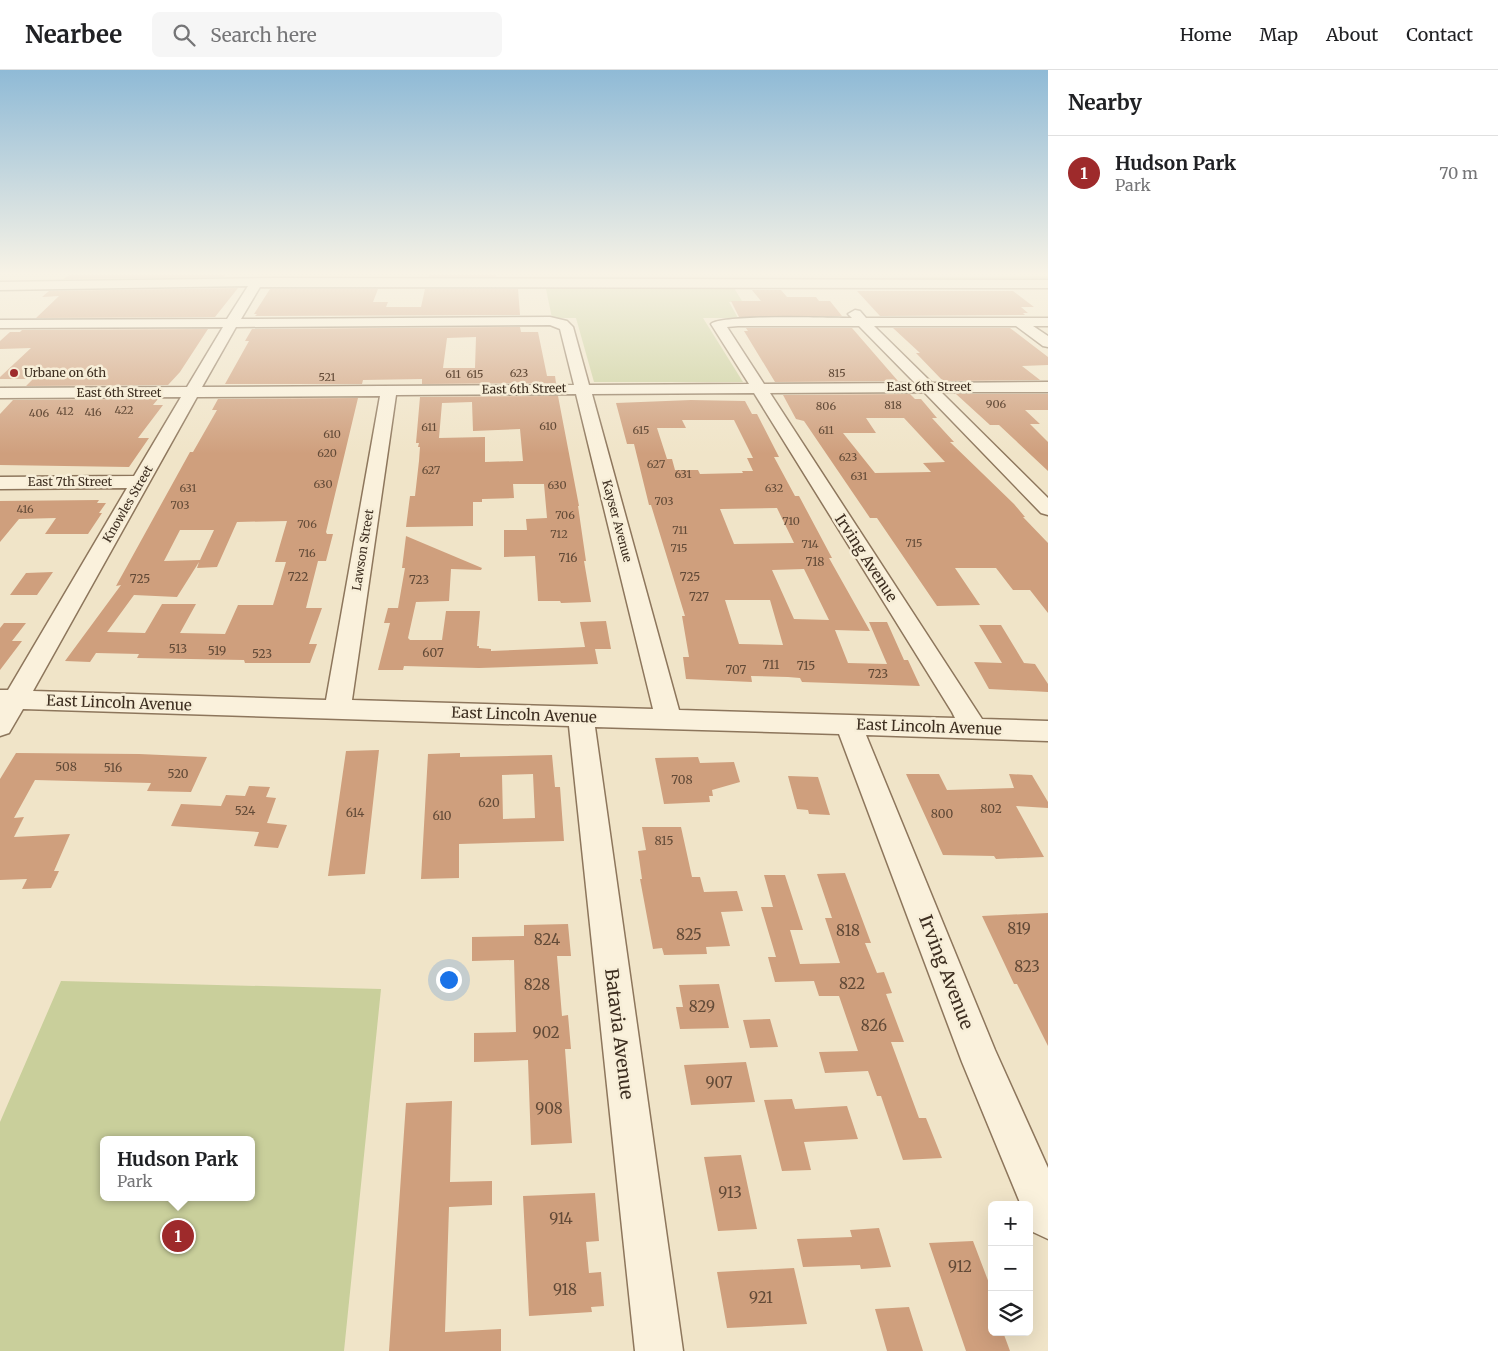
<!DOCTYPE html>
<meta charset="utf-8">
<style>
:root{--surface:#fff;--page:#f6f6f6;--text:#202124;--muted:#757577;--line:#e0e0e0;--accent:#9e2a2b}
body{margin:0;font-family:Merriweather,serif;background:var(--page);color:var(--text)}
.controls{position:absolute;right:15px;bottom:15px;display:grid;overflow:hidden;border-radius:8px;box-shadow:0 5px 20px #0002}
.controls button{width:45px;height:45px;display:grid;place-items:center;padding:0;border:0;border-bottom:1px solid var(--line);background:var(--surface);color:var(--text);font:25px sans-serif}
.you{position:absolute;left:448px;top:909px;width:18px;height:18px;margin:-12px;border:4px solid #fff;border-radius:50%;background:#1a73e8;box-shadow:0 0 0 8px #1a73e833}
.badge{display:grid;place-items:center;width:32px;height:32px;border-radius:50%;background:var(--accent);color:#fff;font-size:16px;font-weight:700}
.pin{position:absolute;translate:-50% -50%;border:2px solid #fff;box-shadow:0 1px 5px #0006}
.popup{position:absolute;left:100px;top:1066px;width:155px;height:65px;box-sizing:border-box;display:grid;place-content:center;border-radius:8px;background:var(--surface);filter:drop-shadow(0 1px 4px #0005);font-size:16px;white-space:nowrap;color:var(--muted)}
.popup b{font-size:19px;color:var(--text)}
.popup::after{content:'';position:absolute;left:50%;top:100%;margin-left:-10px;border:10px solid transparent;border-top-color:var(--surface)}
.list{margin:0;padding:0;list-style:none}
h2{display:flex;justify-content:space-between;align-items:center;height:65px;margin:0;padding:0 20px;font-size:21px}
h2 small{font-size:16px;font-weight:400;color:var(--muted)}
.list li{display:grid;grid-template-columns:32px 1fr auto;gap:15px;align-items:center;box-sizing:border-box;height:75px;padding:0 20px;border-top:1px solid var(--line)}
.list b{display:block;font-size:19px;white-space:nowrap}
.list p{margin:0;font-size:16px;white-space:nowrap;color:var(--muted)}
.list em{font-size:16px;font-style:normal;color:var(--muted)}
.icon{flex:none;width:28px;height:28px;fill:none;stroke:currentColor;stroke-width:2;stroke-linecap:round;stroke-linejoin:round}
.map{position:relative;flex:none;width:1048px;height:1281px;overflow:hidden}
header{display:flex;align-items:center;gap:30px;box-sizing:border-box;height:70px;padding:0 25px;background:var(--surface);border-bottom:1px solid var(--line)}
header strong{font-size:24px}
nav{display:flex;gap:28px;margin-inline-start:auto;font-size:18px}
.search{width:350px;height:45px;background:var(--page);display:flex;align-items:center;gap:12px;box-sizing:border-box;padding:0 18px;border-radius:8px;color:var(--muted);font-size:19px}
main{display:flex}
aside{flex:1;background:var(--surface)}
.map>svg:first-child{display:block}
.green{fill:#c9cf9b;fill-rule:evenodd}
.building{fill:#cf9f7d;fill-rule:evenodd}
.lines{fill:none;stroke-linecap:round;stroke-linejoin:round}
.minor-casing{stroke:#8d765c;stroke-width:3}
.minor{fill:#faf1dc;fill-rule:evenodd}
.poi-dot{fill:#9e2a2b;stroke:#f7eed8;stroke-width:2}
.labels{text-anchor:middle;stroke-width:5;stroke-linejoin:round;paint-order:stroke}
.far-number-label{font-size:11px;fill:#624a37}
.far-poi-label{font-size:12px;fill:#3d2e20;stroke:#f7eed8;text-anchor:start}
.far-street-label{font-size:12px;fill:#3d2e20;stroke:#f7eed8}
.number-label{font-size:12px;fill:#624a37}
.street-label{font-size:15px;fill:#3d2e20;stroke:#f7eed8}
.near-number-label{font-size:15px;fill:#624a37}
.near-street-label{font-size:18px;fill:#3d2e20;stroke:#f7eed8}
</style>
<header>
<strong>Nearbee</strong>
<div class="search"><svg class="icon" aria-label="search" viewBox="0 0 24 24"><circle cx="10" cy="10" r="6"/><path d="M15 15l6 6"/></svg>Search here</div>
<nav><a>Home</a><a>Map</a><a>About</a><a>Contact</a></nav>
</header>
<main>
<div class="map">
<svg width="1048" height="1281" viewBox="0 0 1048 1281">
<rect width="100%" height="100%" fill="#f0e4c8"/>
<path class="green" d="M 1048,206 L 1048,213 L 839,213 L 833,212 L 830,208 Z
M 734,218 L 742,231 L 729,232 L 738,248 L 703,248 L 743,312 L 594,312 L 576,248 L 552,248 L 546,219 Z
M 61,911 L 381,919 L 344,1281 L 0,1281 L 0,1052 ZM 104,1070 L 252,1070 L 252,1127 L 104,1127 Z"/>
<path class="building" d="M 70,205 L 225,205 L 224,207 L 63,209 Z
M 429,205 L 496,205 L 496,207 L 429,207 Z
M 238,218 L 215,247 L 36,248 L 59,226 L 42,227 L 49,221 Z
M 270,219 L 378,219 L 373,232 L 388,232 L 386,237 L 421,237 L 425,219 L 518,219 L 520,245 L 255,246 L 257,244 L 254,244 Z
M 752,220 L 781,220 L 787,227 L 816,227 L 819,231 L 830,231 L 842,246 L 739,247 L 731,231 L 761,231 Z
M 857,221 L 1013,221 L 1034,237 L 1021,237 L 1028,243 L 1023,243 L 1025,245 L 880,246 Z
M 520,257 L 521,262 L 538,262 L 547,306 L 555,306 L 556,313 L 422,314 L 422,309 L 363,310 L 362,314 L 225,314 L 249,271 L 245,271 L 252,259 ZM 476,267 L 475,298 L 443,298 L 447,268 Z
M 746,258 L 852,258 L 898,311 L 775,312 L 744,261 L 748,261 Z
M 893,258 L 1010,258 L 1048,287 L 1048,295 L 1022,296 L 1040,310 L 943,311 L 916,283 L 920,283 Z
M 208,259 L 180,302 L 168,315 L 26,316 L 33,309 L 0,309 L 0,307 L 31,278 L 0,279 L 0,271 L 10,262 L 20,262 L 22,260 Z
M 910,324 L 915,329 L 921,329 L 937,348 L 932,348 L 954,372 L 950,372 L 1014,434 L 1025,447 L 1023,447 L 1048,473 L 1048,543 L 1030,520 L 1013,520 L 996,498 L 955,498 L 980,535 L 937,536 L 877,448 L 870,448 L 804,351 L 796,349 L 783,325 ZM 866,348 L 904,348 L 945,392 L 923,393 L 931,402 L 875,403 L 843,363 L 876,363 Z
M 956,324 L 1048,324 L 1048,340 L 1025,340 L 1040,354 L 1030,354 L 1048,372 L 1048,401 L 999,355 L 990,355 Z
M 558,326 L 579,436 L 578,436 L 586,491 L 584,491 L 591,532 L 561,533 L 560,531 L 538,531 L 535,486 L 504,487 L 504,460 L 527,460 L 526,449 L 547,448 L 544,414 L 513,414 L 514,428 L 482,429 L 482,432 L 473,432 L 473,456 L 406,457 L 410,426 L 415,426 L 419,391 L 420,377 L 418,377 L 419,373 L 416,373 L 420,327 ZM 472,332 L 473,361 L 520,359 L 523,391 L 485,392 L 485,367 L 439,368 L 442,333 Z
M 358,328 L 326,462 L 327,464 L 333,464 L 326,491 L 318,491 L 306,538 L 322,538 L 309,574 L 317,574 L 310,593 L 245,593 L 244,590 L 137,588 L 139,584 L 96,583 L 90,592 L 65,591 L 121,515 L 116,516 L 190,382 L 193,382 L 217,340 L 212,340 L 218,329 ZM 287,451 L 275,492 L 286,492 L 273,535 L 238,535 L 225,564 L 180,563 L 196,534 L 162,534 L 145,563 L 107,562 L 134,525 L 177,527 L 199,492 L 197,498 L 217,497 L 237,452 ZM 180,460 L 214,460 L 200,490 L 164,491 Z
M 158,329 L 153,335 L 163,335 L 138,368 L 149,368 L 129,397 L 0,395 L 0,344 L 13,330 Z
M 691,330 L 745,331 L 752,344 L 757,344 L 779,387 L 774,387 L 795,426 L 799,426 L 832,488 L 829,488 L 870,561 L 835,560 L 848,593 L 887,594 L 869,552 L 887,552 L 904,590 L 908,590 L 920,616 L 802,612 L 800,608 L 788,607 L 751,606 L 752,612 L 686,609 L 683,587 L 689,587 L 682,546 L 685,546 L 651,435 L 649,435 L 634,374 L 627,374 L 616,333 ZM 682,350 L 734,350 L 753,388 L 747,388 L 753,401 L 742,401 L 743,403 L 700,404 L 698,400 L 675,400 L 672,389 L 667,389 L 657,358 L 686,358 ZM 777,438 L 794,473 L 734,474 L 720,439 ZM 804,499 L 829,550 L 794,549 L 772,500 ZM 725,530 L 770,530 L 783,575 L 739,574 Z
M 99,430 L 97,433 L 106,433 L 99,443 L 102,443 L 88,464 L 45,464 L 56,448 L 19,449 L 0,472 L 0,431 Z
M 406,466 L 482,498 L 481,500 L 451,499 L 449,531 L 416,532 L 408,568 L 410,570 L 442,570 L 446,541 L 480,541 L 477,576 L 479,576 L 479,578 L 491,579 L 491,581 L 585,577 L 580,552 L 606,551 L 611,579 L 595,579 L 598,594 L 479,598 L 404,596 L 403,600 L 378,600 L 390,553 L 384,553 L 388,538 L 398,538 L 405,498 L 402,498 Z
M 53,502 L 37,525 L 10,525 L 26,503 Z
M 4,553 L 26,553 L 12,571 L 22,571 L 0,600 L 0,558 Z
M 979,555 L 1001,555 L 1024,593 L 1035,594 L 1048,614 L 1048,622 L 989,619 L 974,592 L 1002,593 Z
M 379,680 L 365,804 L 328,806 L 346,681 Z
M 16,683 L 139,684 L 207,687 L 191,722 L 147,721 L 151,713 L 35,710 L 14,748 L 24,747 L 14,767 L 70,764 L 54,801 L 59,801 L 51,818 L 22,819 L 27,809 L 0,810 L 0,709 Z
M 460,683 L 460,687 L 552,685 L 555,717 L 560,717 L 564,771 L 459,774 L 459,808 L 421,809 L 428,684 ZM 533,704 L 535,748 L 503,749 L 502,705 Z
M 698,687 L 700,693 L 734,692 L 740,712 L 712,720 L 713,726 L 709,726 L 710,732 L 664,734 L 655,688 Z
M 906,704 L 939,704 L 947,720 L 1014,718 L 1009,704 L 1032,705 L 1048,732 L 1048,738 L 1016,736 L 1044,787 L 996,789 L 994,786 L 943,785 Z
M 788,706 L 818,707 L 830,745 L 809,744 L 808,740 L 797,739 Z
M 249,716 L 270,717 L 266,727 L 276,728 L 267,753 L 287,755 L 278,778 L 254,776 L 259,762 L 171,756 L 181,734 L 221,736 L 226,725 L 245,726 Z
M 642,757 L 681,757 L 692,807 L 700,807 L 704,822 L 737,821 L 743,841 L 721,842 L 730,876 L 706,877 L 707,884 L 664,885 L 662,878 L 653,879 L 640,809 L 642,809 L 638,781 L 646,780 Z
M 845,803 L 871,873 L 865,873 L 877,903 L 884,902 L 892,923 L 886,924 L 904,972 L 891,972 L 919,1048 L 926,1048 L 942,1088 L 903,1090 L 881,1026 L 877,1026 L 868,1001 L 825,1003 L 819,982 L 858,981 L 839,926 L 819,926 L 814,911 L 775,912 L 768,887 L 776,887 L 761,837 L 773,837 L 764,805 L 785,805 L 803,860 L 790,860 L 800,894 L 840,893 L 825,848 L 832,848 L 817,804 Z
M 1048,843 L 1048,976 L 1017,914 L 1014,914 L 982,846 Z
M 568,854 L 571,886 L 557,886 L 562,946 L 568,945 L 571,979 L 565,979 L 572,1073 L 531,1075 L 528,990 L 474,992 L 474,963 L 516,962 L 514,890 L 472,891 L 472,867 L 524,866 L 524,855 Z
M 719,914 L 729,958 L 680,959 L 676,937 L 683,937 L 679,915 Z
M 770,949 L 778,977 L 750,978 L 743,950 Z
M 746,992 L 755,1032 L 691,1035 L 684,995 Z
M 792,1029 L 795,1039 L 847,1036 L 858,1069 L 804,1072 L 811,1100 L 782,1101 L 764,1030 Z
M 452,1031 L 450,1112 L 492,1111 L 492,1135 L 449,1137 L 445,1262 L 501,1259 L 501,1281 L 389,1281 L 406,1033 Z
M 741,1085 L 757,1159 L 718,1161 L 704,1087 Z
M 595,1123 L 599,1171 L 586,1172 L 589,1203 L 601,1202 L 604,1236 L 591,1237 L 592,1242 L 529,1246 L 523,1126 Z
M 879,1158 L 891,1197 L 861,1199 L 860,1195 L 803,1197 L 797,1169 L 852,1167 L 850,1160 Z
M 973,1171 L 992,1221 L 992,1262 L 1003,1262 L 1010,1281 L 966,1281 L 929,1173 Z
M 794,1198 L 807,1254 L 727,1258 L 717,1202 Z
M 909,1237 L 923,1281 L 887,1281 L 875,1239 Z"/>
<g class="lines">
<g class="minor-casing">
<path id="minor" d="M 275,208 L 1048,210 L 1048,218 L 260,217 L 241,249 L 550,247 L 567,251 L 573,257 L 589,315 L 749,314 L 711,254 C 720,244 832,248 852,248 L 848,244 L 855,240 L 860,241 L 866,248 L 1048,248 L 1048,256 L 1033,256 L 1048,266 L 1048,277 L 1043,276 L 1016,256 L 874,256 L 932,313 L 1048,312 L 1048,322 L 941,322 L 1048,428 L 1048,445 L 1041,443 L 924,322 L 770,323 L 982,649 L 1048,651 L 1048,671 L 866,665 L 995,980 L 1048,1098 L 1048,1169 L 1033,1162 L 1029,1154 L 1029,1135 L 1021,1135 L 962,992 L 839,664 L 595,657 L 683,1281 L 635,1281 L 569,656 L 23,639 L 9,663 L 0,666 L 0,620 L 8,620 L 127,418 L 0,419 L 0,407 L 134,406 L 181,327 L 0,328 L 0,318 L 187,317 L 223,257 L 0,258 L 0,250 L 227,249 L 248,216 L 0,220 L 0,212 ZM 550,255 L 560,259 L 574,315 L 202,317 L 236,257 ZM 738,256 L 859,256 L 915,313 L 764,314 L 727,257 ZM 754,323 L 952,642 L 955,648 L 679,640 L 592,324 ZM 576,324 L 653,639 L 352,630 L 396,325 ZM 380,326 L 326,630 L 33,621 L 197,327 Z"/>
</g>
<use href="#minor" class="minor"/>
</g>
<linearGradient id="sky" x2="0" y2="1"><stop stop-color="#8fbad6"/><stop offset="0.53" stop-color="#f8f3e6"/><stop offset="1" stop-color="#f8f3e6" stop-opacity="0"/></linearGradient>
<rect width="1048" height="384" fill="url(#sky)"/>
<circle class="poi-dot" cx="14" cy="303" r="5"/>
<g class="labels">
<g class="far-number-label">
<text x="519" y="307">623</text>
<text x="837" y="307">815</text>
<text x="453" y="308">611</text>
<text x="475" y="308">615</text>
<text x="327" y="311">521</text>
<text x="996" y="338">906</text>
<text x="893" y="339">818</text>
<text x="826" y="340">806</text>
<text x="124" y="344">422</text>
<text x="65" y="345">412</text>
<text x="93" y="346">416</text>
<text x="39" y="347">406</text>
<text x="548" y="360">610</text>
<text x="429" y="361">611</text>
<text x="641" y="364">615</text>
<text x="826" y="364">611</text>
<text x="332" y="368">610</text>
<text x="327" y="387">620</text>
<text x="848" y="391">623</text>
<text x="656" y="398">627</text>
<text x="431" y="404">627</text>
<text x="683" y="408">631</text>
<text x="859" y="410">631</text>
<text x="323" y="418">630</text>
<text x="557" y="419">630</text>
<text x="188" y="422">631</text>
<text x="774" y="422">632</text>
<text x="664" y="435">703</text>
<text x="180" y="439">703</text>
<text x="25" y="443">416</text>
<text x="565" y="449">706</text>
<text x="791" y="455">710</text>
<text x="307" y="458">706</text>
<text x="680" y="464">711</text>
<text x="559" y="468">712</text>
<text x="914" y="477">715</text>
<text x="810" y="478">714</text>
<text x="679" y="482">715</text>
<text x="307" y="487">716</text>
</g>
<g class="far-poi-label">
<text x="24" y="307">Urbane on 6th</text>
</g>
<g class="far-street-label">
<text x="929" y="321">East 6th Street</text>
<text transform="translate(524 319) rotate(-1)" y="4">East 6th Street</text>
<text x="119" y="327">East 6th Street</text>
<text x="70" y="416">East 7th Street</text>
<text transform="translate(128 434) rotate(-60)" y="4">Knowles Street</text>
<text transform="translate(617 451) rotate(75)" y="4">Kayser Avenue</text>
<text transform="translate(363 480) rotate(-81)" y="4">Lawson Street</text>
</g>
<g class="number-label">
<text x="568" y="492">716</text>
<text x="815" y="496">718</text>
<text x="298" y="511">722</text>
<text x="690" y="511">725</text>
<text x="140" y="513">725</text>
<text x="419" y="514">723</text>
<text x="699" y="531">727</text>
<text x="178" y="583">513</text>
<text x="217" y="585">519</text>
<text x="433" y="587">607</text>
<text x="262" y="588">523</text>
<text x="771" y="599">711</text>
<text x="806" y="600">715</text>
<text x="736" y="604">707</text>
<text x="878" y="608">723</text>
<text x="66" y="701">508</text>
<text x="113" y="702">516</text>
<text x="178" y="708">520</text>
<text x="682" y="714">708</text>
<text x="489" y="737">620</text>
<text x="991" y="743">802</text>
<text x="245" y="745">524</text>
<text x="355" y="747">614</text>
<text x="942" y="748">800</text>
<text x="442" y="750">610</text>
<text x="664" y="775">815</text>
</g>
<g class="street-label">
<text transform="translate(866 488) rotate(57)" y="5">Irving Avenue</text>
<text transform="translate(119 633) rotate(2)" y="5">East Lincoln Avenue</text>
<text transform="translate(524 645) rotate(2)" y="5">East Lincoln Avenue</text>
<text transform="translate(929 657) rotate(2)" y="5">East Lincoln Avenue</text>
</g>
<g class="near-number-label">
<text x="1019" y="864">819</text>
<text x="848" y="866">818</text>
<text x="689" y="870">825</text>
<text x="547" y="875">824</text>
<text x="1027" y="902">823</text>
<text x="852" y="919">822</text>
<text x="537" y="920">828</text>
<text x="702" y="942">829</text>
<text x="874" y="961">826</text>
<text x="546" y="968">902</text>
<text x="719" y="1018">907</text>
<text x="549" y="1044">908</text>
<text x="730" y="1128">913</text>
<text x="561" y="1154">914</text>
<text x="960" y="1202">912</text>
<text x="565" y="1225">918</text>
<text x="761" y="1233">921</text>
</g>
<g class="near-street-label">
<text transform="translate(946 902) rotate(69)" y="6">Irving Avenue</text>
<text transform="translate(619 964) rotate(83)" y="6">Batavia Avenue</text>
</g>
</g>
</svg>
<div class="controls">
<button>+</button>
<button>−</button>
<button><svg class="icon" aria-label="layers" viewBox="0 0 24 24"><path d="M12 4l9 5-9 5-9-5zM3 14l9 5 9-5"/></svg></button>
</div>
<div class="you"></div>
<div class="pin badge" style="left:178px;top:1166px">1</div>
<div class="popup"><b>Hudson Park</b>Park</div>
</div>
<aside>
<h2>Nearby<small></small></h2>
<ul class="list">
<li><span class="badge">1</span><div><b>Hudson Park</b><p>Park</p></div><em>70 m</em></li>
</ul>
</aside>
</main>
